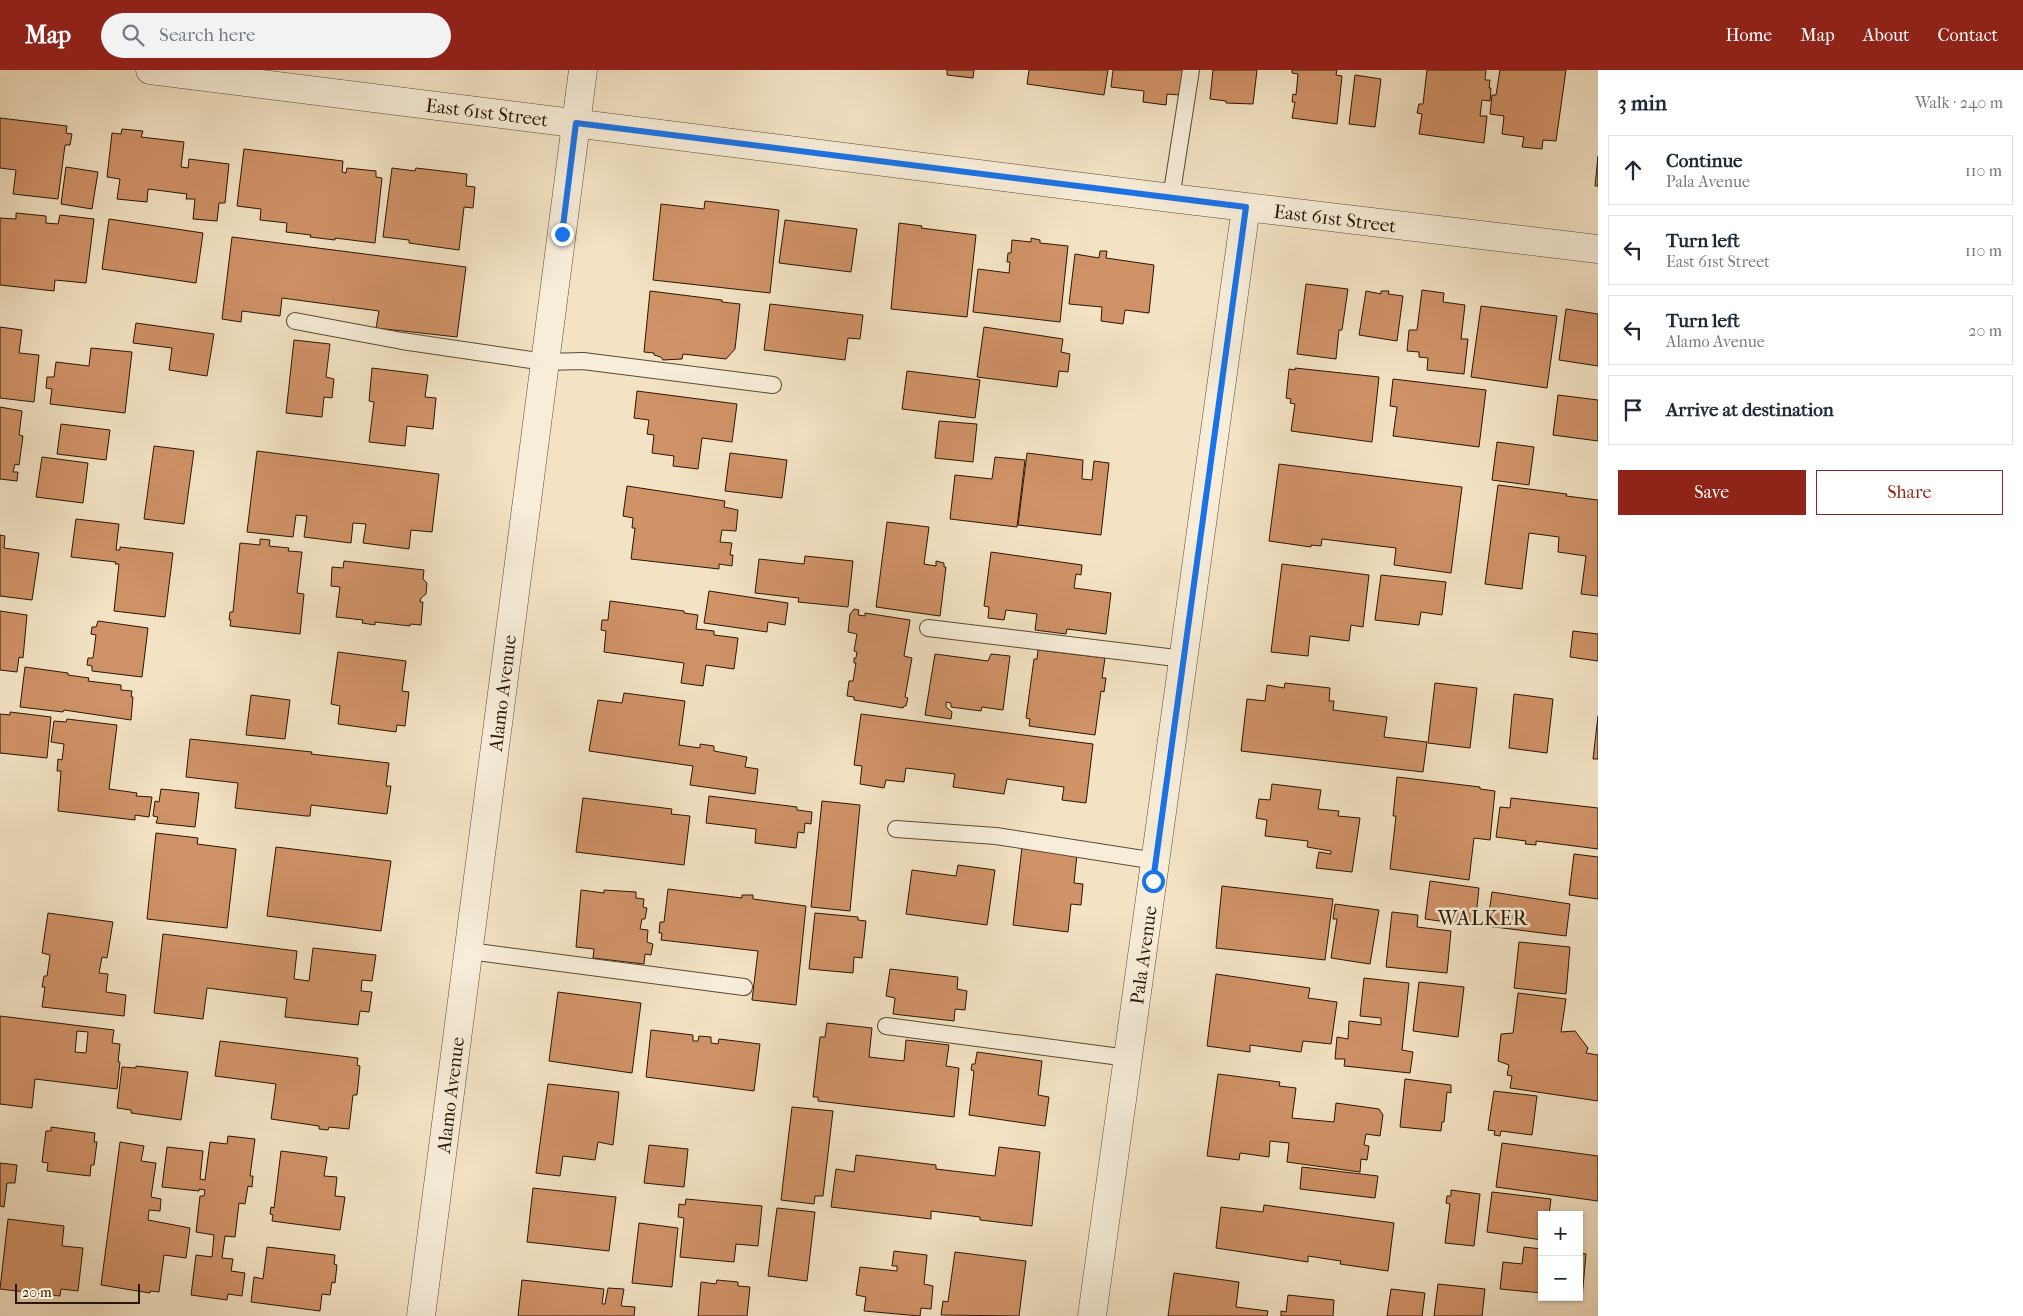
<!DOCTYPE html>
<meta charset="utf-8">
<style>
:root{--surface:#fff;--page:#f2f2f3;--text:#1f2937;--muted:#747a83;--line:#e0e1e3;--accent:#8f2418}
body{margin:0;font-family:"IM FELL French Canon",serif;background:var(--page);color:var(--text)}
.controls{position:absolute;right:15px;bottom:15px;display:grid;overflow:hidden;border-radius:0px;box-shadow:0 1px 4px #0004}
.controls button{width:45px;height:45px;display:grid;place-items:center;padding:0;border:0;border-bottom:1px solid var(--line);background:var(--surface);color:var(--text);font:25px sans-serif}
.scale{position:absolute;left:15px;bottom:12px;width:125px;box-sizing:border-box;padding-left:5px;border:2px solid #2a1601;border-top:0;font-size:14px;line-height:18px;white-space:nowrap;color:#2a1601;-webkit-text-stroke:4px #f7edd9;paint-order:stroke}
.stop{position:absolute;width:15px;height:15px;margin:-11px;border:4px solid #1a73e8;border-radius:50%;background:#fff}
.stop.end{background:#1a73e8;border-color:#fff;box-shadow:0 1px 5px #0008}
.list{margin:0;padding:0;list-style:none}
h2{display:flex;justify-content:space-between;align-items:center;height:65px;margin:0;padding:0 20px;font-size:21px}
h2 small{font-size:16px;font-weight:400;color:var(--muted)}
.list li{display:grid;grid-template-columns:32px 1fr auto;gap:15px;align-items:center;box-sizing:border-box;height:70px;margin:0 10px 10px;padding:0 10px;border:1px solid var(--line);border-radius:0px}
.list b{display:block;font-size:19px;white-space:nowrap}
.list p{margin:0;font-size:16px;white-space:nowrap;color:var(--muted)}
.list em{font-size:16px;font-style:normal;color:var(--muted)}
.actions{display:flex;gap:10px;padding:15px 20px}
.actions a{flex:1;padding:11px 0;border:1px solid var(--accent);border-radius:0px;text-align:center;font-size:18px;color:var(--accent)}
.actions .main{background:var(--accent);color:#fff}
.icon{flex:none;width:28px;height:28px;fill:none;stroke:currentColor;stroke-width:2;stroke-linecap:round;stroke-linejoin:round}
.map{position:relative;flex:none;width:1598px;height:1246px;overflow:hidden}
header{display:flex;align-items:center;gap:30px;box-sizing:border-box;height:70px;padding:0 25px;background:var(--accent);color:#fff}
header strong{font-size:24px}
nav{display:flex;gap:28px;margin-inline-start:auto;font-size:18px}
.search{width:350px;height:45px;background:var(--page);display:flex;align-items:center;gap:12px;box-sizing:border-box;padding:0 18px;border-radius:28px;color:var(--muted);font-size:19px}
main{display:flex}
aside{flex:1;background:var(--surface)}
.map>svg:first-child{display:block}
.building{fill:#d09267;stroke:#2a1601;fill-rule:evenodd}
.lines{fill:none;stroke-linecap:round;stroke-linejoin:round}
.service-casing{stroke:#5c4932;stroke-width:18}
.minor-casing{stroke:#5c4932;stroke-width:29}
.tertiary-casing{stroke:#5c4932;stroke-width:29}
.service{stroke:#f7edd9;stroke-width:16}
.minor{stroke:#f7edd9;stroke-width:28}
.tertiary{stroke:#f7edd9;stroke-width:28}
.route{stroke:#1a73e8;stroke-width:6}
.labels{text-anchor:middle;stroke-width:5;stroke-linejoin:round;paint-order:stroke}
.street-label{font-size:19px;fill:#2a1601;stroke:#f7edd9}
.neighbourhood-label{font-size:20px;letter-spacing:1px;fill:#2a1601;stroke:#f7edd9}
</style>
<header>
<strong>Map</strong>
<div class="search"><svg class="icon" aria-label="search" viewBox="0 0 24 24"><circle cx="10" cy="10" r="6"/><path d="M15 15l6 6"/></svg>Search here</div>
<nav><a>Home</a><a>Map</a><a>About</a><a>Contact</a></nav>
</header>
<main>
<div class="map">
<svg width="1598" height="1246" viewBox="0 0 1598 1246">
<rect width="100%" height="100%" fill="#f3e3c4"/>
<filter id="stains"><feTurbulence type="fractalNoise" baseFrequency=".004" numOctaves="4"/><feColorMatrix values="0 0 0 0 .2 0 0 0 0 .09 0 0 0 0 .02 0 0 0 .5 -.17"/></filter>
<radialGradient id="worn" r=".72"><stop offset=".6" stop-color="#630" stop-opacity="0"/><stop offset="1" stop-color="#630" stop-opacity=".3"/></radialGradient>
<path class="building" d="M 947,0 L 974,0 L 973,8 L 947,5 Z
M 1029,0 L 1108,0 L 1104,25 L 1027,14 Z
M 1113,0 L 1183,0 L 1180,25 L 1167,24 L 1166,35 L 1143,32 L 1144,21 L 1111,17 Z
M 1213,0 L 1257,0 L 1253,34 L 1226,33 L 1226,31 L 1210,29 Z
M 1292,0 L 1337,0 L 1336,5 L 1342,6 L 1337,54 L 1292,48 L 1295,32 L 1292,32 L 1293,24 L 1296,25 L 1298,4 L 1292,3 Z
M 1427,0 L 1486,0 L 1485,10 L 1490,10 L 1489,18 L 1491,18 L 1490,31 L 1482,30 L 1480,46 L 1487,46 L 1484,73 L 1419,64 L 1422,44 L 1417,43 L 1419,34 L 1423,34 Z
M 1500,0 L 1566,0 L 1556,71 L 1543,70 L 1542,79 L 1522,77 L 1524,67 L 1502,64 L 1504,46 L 1490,44 L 1492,25 L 1496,25 Z
M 1355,5 L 1381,9 L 1375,57 L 1349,54 Z
M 0,48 L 67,56 L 66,63 L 72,64 L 70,75 L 65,75 L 58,129 L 13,124 L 16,100 L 0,98 Z
M 122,59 L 143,61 L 141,67 L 184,72 L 181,97 L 188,98 L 189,89 L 229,94 L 225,133 L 219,133 L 217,151 L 193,149 L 195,129 L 186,129 L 187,124 L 148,119 L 147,132 L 117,129 L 120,109 L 107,107 L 112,63 L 121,64 Z
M 244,79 L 343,91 L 342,102 L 346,103 L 347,98 L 376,101 L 376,107 L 382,108 L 375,173 L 335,168 L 335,170 L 310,167 L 311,165 L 286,162 L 287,153 L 260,150 L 261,139 L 237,136 Z
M 1598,86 L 1598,116 L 1595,116 Z
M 66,97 L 98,102 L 92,139 L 61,134 Z
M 392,98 L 415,101 L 416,98 L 467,104 L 466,116 L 475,117 L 473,138 L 464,137 L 459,180 L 409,173 L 409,170 L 383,167 Z
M 705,131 L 779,140 L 770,223 L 653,210 L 661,134 L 704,139 Z
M 16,143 L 46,146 L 46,153 L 58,154 L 60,145 L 94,149 L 86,213 L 55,210 L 54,221 L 0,215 L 0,148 L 16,149 Z
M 109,149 L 203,163 L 196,213 L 102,199 Z
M 785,150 L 857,159 L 851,202 L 779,193 Z
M 899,153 L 922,156 L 921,158 L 976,165 L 967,247 L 891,239 Z
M 232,167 L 466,197 L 457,267 L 376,258 L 379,241 L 282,228 L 280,246 L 242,241 L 241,252 L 222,249 Z
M 1031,168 L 1040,170 L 1040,173 L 1068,176 L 1060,252 L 973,242 L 978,199 L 1009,203 L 1010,192 L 1007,192 L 1008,183 L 1011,183 L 1012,170 L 1031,172 Z
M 1100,181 L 1107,181 L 1106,188 L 1154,195 L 1149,243 L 1125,240 L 1123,254 L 1101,251 L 1102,237 L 1069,234 L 1075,184 L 1099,188 Z
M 1306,214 L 1348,219 L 1342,260 L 1339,260 L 1336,289 L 1297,284 Z
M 1422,220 L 1444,223 L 1443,232 L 1465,235 L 1461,269 L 1468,269 L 1464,304 L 1427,300 L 1428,288 L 1419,287 L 1419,282 L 1407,281 L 1409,260 L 1417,260 Z
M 650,221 L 722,230 L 722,232 L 740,234 L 735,279 L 726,289 L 683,284 L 682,289 L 663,290 L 661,287 L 654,285 L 654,283 L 644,282 Z
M 1366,221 L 1381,224 L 1381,221 L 1389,221 L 1388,224 L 1403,226 L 1397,271 L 1359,265 Z
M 770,234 L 863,245 L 860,269 L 848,268 L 845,290 L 764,280 Z
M 1481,236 L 1557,246 L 1547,318 L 1471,307 Z
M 1566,239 L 1598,244 L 1598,296 L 1559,290 Z
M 136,253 L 214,264 L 207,306 L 169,300 L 172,278 L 133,273 Z
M 0,257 L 22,260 L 19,283 L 39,285 L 34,332 L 0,328 Z
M 984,257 L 1063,269 L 1061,282 L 1070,284 L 1068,302 L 1059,301 L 1057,317 L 977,307 Z
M 294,270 L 330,274 L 326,307 L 334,309 L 332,328 L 324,327 L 322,347 L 286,343 Z
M 91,278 L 132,282 L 125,343 L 50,334 L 52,319 L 46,318 L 47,307 L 54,307 L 56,292 L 89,296 Z
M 372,298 L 428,305 L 425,327 L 436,328 L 433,359 L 407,356 L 405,376 L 369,372 L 374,332 L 369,331 Z
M 1295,298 L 1379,307 L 1372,372 L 1291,361 L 1295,334 L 1290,333 L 1291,329 L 1286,328 L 1289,299 L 1295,300 Z
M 907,301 L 980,310 L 975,348 L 902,339 Z
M 1393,309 L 1486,320 L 1479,377 L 1393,366 L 1397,337 L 1390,336 Z
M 637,321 L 737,334 L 732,372 L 702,368 L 698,399 L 673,396 L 674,386 L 652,383 L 654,365 L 647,364 L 649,350 L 634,348 Z
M 1558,325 L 1598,330 L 1598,371 L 1553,365 Z
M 0,337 L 22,341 L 19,365 L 23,366 L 19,395 L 15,394 L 13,402 L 18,402 L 17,411 L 0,409 Z
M 939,351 L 977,354 L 973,392 L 935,388 Z
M 61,354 L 110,360 L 106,390 L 57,384 Z
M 1497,372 L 1534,377 L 1529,415 L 1492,410 Z
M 154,376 L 194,381 L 184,454 L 144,449 Z
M 257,381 L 439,404 L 432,462 L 411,460 L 409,479 L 363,473 L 366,454 L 353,453 L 351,473 L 304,467 L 307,446 L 296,445 L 293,467 L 247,462 Z
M 730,383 L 787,390 L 782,428 L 725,421 Z
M 1027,383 L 1083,390 L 1082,409 L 1092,410 L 1094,391 L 1109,393 L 1101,465 L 1018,455 Z
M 42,387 L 88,393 L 83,433 L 36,427 Z
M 995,387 L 1025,390 L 1017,457 L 950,449 L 955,405 L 992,409 Z
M 1279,394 L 1462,417 L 1451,503 L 1394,495 L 1396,478 L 1322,469 L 1321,476 L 1311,475 L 1311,477 L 1269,471 Z
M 1498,415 L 1567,424 L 1566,426 L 1598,430 L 1598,526 L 1581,524 L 1586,486 L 1558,482 L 1559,467 L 1529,463 L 1522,519 L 1485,514 Z
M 627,416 L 725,431 L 724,437 L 738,440 L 736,461 L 722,460 L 720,472 L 732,473 L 730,485 L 733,485 L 732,496 L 719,494 L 719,499 L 631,489 L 635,458 L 632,458 L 633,448 L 623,446 Z
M 76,449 L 119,454 L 116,480 L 120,480 L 120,477 L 173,483 L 165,547 L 114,541 L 119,494 L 115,494 L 116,492 L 71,487 Z
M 887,452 L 929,457 L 924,494 L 936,496 L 936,491 L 944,493 L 944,497 L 946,497 L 940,546 L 876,537 Z
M 0,465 L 5,466 L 4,478 L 39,483 L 32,530 L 0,526 Z
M 260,469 L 270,470 L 269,476 L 289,478 L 288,481 L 302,482 L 297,523 L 304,524 L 300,564 L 230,556 L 231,550 L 229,550 L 230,542 L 233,542 L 240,473 L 260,475 Z
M 991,482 L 1082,495 L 1081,505 L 1076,504 L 1074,518 L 1111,523 L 1106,564 L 1067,559 L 1066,564 L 1035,560 L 1037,544 L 1006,540 L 1004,550 L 988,548 L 989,537 L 984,536 Z
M 805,486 L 853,491 L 848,537 L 798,532 L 799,528 L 755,523 L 759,489 L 804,494 Z
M 344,491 L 424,500 L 423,509 L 427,513 L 426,524 L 421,528 L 420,532 L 423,532 L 421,555 L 410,554 L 410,556 L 375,552 L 375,555 L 362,553 L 363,550 L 336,547 L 340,517 L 331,516 L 332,497 L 343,498 Z
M 1282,494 L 1369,505 L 1363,557 L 1351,555 L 1349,571 L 1310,566 L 1308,586 L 1271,582 Z
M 1381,505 L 1446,512 L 1442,545 L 1421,542 L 1419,555 L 1375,550 Z
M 709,521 L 788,533 L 785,555 L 768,552 L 767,562 L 704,553 Z
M 610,531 L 684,541 L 684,543 L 698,545 L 696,559 L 714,561 L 714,565 L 738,568 L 734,599 L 706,595 L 703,616 L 681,613 L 684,593 L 604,582 L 606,561 L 601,560 L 602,550 L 608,550 Z
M 854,539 L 859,540 L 858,545 L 865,546 L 865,543 L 910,550 L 904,586 L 912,588 L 905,627 L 908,628 L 906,636 L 904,636 L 903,638 L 854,630 L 854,627 L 847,626 L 849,611 L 853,611 L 856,593 L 854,593 L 854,588 L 856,588 L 857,582 L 854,581 L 857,564 L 848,562 L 850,544 Z
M 0,541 L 27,545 L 23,588 L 19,587 L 17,602 L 0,600 Z
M 98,551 L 148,558 L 142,607 L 92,601 L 92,596 L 87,595 L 88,588 L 93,588 L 96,565 L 91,564 L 92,557 L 96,557 Z
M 1573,561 L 1598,564 L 1598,591 L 1570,587 Z
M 1038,580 L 1105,588 L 1102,608 L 1106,608 L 1104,622 L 1101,621 L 1095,665 L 1029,656 L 1030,649 L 1026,648 L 1034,589 L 1037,589 Z
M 338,582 L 406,591 L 402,621 L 409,622 L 405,656 L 397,655 L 396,662 L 338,654 L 340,636 L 331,634 Z
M 935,584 L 988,591 L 991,584 L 1010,586 L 1003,640 L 982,637 L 981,641 L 951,637 L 951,633 L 946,632 L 946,637 L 952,642 L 951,649 L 925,645 Z
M 25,597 L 68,603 L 68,605 L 89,608 L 88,611 L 121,615 L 121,620 L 132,621 L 131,627 L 133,627 L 131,650 L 64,640 L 63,642 L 20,637 Z
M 1285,613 L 1330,618 L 1329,631 L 1334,631 L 1333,640 L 1387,647 L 1384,667 L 1427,672 L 1423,702 L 1241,681 L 1247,629 L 1265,631 L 1267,615 L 1284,618 Z
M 1435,613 L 1477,618 L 1470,678 L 1428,673 Z
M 624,623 L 685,631 L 679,675 L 700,678 L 700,674 L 714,676 L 714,681 L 747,687 L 745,697 L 758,699 L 755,724 L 690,715 L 693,696 L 589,681 L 598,630 L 622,633 Z
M 1514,624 L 1553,629 L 1547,683 L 1509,678 Z
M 251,625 L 290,630 L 285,669 L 246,665 Z
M 10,642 L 51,647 L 47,688 L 0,683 L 0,644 L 10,645 Z
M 861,644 L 1093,674 L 1086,733 L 1062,730 L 1064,717 L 1007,709 L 1004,724 L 953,717 L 955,704 L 906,698 L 904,712 L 886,710 L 884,718 L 860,714 L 862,696 L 854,695 Z
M 1598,646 L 1598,689 L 1593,689 Z
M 67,649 L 117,655 L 109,719 L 137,723 L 136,726 L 152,727 L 149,747 L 135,745 L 135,750 L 58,741 L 61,701 L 57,701 L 58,689 L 62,690 L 64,674 L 51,672 L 54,651 L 66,652 Z
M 190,669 L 312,682 L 311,684 L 389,693 L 386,716 L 391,716 L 387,744 L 311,735 L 310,746 L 306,746 L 235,738 L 238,713 L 186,707 Z
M 1397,707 L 1480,717 L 1480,719 L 1495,721 L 1490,770 L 1474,768 L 1469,810 L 1390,799 L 1396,746 L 1393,746 Z
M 1272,714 L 1321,720 L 1318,739 L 1339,741 L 1338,746 L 1360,748 L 1352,802 L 1316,798 L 1319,782 L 1331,784 L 1331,781 L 1307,777 L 1308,771 L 1265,766 L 1267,750 L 1256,748 L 1259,729 L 1270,730 Z
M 161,719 L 199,723 L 195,757 L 156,753 L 158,747 L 153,746 L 155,731 L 159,732 Z
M 709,726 L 797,737 L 797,740 L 812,742 L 811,754 L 805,753 L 804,763 L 798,762 L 796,778 L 755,773 L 756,759 L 706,753 Z
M 583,728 L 672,739 L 671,744 L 690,746 L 684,795 L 576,782 Z
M 1511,728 L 1598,738 L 1598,779 L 1536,771 L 1536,775 L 1525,774 L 1526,771 L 1496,767 L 1500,737 L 1510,738 Z
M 822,731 L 860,735 L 850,841 L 811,837 Z
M 156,763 L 198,768 L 197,774 L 236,779 L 227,858 L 147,849 Z
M 276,777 L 391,791 L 381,861 L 267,846 Z
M 1022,777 L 1077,784 L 1074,813 L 1083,814 L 1081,835 L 1071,834 L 1068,862 L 1013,855 Z
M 1574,784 L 1598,787 L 1598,829 L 1569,825 Z
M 958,795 L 995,800 L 987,855 L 906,844 L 912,800 L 956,806 Z
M 1430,811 L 1479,818 L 1475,856 L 1425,849 Z
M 1222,816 L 1333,829 L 1325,890 L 1216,878 Z
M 668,819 L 742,828 L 742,825 L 753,825 L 753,829 L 806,836 L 796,935 L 752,930 L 758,881 L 661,870 L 662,863 L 659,863 L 660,852 L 664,852 Z
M 581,820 L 604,823 L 604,820 L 636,822 L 636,828 L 644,829 L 643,837 L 647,838 L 645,849 L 642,849 L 640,859 L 648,860 L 647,872 L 653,874 L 651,885 L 645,884 L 644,894 L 593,888 L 594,879 L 576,877 Z
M 1492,822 L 1570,834 L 1566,866 L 1487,856 Z
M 1335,834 L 1379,840 L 1370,894 L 1331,888 L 1337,849 L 1333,849 Z
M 1392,842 L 1418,845 L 1417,857 L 1451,861 L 1447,903 L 1386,897 Z
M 48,843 L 113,852 L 107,888 L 102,887 L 99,903 L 108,904 L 106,922 L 126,925 L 124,946 L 42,937 L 45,917 L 42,917 L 44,906 L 47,906 L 50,885 L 42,883 Z
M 815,843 L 858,847 L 858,850 L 866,851 L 862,888 L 854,887 L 853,903 L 809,899 Z
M 163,864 L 297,881 L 294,909 L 309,911 L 313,878 L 376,885 L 372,911 L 362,910 L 361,921 L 372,922 L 369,942 L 360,941 L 358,955 L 285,947 L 287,928 L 207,918 L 203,949 L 154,943 Z
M 1519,872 L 1570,877 L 1566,924 L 1514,918 Z
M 890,899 L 958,907 L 957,919 L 967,921 L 965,940 L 955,939 L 954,951 L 893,944 L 895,928 L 886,926 Z
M 1216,904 L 1310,918 L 1308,928 L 1337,932 L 1331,974 L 1303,971 L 1301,982 L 1250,975 L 1250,982 L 1207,976 Z
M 1364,908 L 1409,913 L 1402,980 L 1413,982 L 1410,1003 L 1344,996 L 1345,989 L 1335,989 L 1337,967 L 1348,969 L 1349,951 L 1381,955 L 1381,948 L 1360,946 Z
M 1419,912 L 1464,917 L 1458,967 L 1413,961 Z
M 558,922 L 641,933 L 632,1003 L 549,991 Z
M 1518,923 L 1566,929 L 1561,962 L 1575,961 L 1588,978 L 1586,983 L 1598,985 L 1598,1031 L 1510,1018 L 1512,1006 L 1507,1005 L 1509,995 L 1498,991 L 1501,964 L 1513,963 Z
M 0,946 L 114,960 L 112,973 L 120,974 L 118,992 L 120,992 L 117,1019 L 35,1009 L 32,1038 L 0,1034 ZM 77,961 L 88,962 L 86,983 L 75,982 Z
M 827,953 L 872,958 L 869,987 L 904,991 L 906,970 L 949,975 L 946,996 L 959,998 L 954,1047 L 818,1031 L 818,1027 L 813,1027 L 820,967 L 825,967 Z
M 651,960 L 693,965 L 693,971 L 698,971 L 699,966 L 711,967 L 711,973 L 718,974 L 719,969 L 760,974 L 754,1021 L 646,1007 Z
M 220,971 L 358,988 L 357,995 L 360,996 L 357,1025 L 353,1025 L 349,1059 L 329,1057 L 328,1060 L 319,1059 L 319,1056 L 271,1049 L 276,1014 L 215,1006 Z
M 977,982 L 1042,991 L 1038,1025 L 1049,1027 L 1045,1056 L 969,1045 L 974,1001 L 971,1000 L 972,994 L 975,994 Z
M 136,996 L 188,1002 L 181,1050 L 131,1043 L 131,1040 L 117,1038 L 122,997 L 136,998 Z
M 1218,1004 L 1280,1012 L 1279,1016 L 1296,1018 L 1292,1048 L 1334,1052 L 1336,1033 L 1379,1039 L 1383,1045 L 1380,1066 L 1366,1064 L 1364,1075 L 1369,1076 L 1367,1090 L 1361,1089 L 1360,1102 L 1287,1092 L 1289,1073 L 1270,1071 L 1269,1087 L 1240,1083 L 1239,1090 L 1207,1086 Z
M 1405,1009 L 1451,1015 L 1451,1023 L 1447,1022 L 1444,1052 L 1442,1052 L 1441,1061 L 1400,1057 Z
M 548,1014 L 619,1022 L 613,1075 L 598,1072 L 595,1090 L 563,1086 L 560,1106 L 536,1103 Z
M 1494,1021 L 1537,1026 L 1532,1065 L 1501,1061 L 1500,1066 L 1494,1065 L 1495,1061 L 1488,1060 Z
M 792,1037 L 833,1041 L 823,1126 L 815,1126 L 814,1134 L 781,1130 Z
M 51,1057 L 95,1063 L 94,1072 L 97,1072 L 94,1095 L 91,1095 L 90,1106 L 47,1101 L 48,1093 L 42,1092 L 46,1061 L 51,1061 Z
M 228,1066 L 255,1069 L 250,1106 L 253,1106 L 252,1117 L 248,1116 L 245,1134 L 239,1133 L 235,1167 L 225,1166 L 222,1188 L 233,1189 L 231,1201 L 245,1203 L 242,1226 L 228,1224 L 227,1230 L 191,1225 L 196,1185 L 212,1187 L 214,1165 L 196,1162 L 200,1126 L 204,1126 L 205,1120 L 199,1119 L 199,1121 L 162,1117 L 167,1077 L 203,1081 L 200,1109 L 205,1110 L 210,1072 L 227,1074 Z
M 120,1072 L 144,1076 L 141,1091 L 156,1093 L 151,1127 L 161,1129 L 160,1141 L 149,1140 L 148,1150 L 190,1158 L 186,1188 L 164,1185 L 159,1222 L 150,1221 L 150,1223 L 101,1215 Z
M 1502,1073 L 1598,1086 L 1598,1131 L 1496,1117 Z
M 649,1075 L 688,1079 L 684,1117 L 644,1113 Z
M 999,1077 L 1040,1082 L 1032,1156 L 980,1150 L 980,1147 L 931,1141 L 931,1149 L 831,1137 L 836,1099 L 854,1102 L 856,1085 L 936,1095 L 936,1099 L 995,1106 Z
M 281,1081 L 327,1087 L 324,1106 L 337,1107 L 335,1126 L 345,1127 L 340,1160 L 272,1151 L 273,1145 L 270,1144 L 271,1137 L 274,1138 Z
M 0,1093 L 17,1095 L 15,1113 L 7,1113 L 4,1137 L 0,1136 Z
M 1302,1097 L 1378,1106 L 1375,1128 L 1300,1119 Z
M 533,1118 L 616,1127 L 609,1181 L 527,1172 Z
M 1451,1120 L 1480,1124 L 1474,1176 L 1445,1173 L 1450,1134 L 1446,1133 L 1447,1126 L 1451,1126 Z
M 1492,1122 L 1551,1129 L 1549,1145 L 1542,1145 L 1542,1170 L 1487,1162 Z
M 686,1129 L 762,1136 L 758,1176 L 736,1174 L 734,1192 L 680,1187 L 684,1148 L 678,1147 L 679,1134 L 685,1135 Z
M 1264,1135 L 1394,1153 L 1388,1201 L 1340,1194 L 1341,1191 L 1308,1186 L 1308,1192 L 1216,1178 L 1221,1137 L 1263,1142 Z
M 777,1138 L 815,1142 L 807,1211 L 768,1206 Z
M 8,1149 L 64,1156 L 62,1176 L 83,1178 L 78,1221 L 61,1219 L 60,1226 L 0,1219 Z
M 639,1153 L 678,1158 L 672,1217 L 632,1213 Z
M 267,1177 L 335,1185 L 334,1194 L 337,1195 L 335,1213 L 332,1212 L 330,1225 L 322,1224 L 320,1241 L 251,1232 L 254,1207 L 263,1209 Z
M 1524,1177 L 1542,1179 L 1542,1223 L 1500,1219 L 1503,1192 L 1522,1194 Z
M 894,1181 L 927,1185 L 924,1214 L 933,1216 L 931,1239 L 921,1238 L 920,1246 L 864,1241 L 866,1227 L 856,1225 L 860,1197 L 897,1201 L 897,1196 L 892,1196 Z
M 955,1182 L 1026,1191 L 1019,1246 L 941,1245 L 943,1231 L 948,1232 Z
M 1579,1183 L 1586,1184 L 1582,1228 L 1579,1227 Z
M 1174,1203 L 1239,1212 L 1236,1237 L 1268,1241 L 1267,1246 L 1168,1246 Z
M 522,1210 L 604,1219 L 602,1234 L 605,1234 L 608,1218 L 624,1219 L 621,1236 L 635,1237 L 634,1246 L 518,1246 Z
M 717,1210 L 738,1212 L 738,1216 L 750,1217 L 747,1246 L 698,1246 L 701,1212 L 716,1214 Z
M 1438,1214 L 1485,1219 L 1482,1246 L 1434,1246 Z
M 1391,1219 L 1425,1223 L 1422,1246 L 1387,1246 Z
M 1288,1225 L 1334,1230 L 1333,1246 L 1281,1246 L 1281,1241 L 1286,1242 Z"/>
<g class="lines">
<g class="service-casing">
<path id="service" d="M 1171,128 L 1191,0
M 295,251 L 402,271 L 545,292 L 583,291 L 773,315
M 928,558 L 1184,589
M 896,759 L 996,766 L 1156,791
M 469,881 L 744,917
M 886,956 L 1128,988"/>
</g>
<g class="minor-casing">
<path id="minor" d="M 150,0 L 1171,128 L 1598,179
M 1092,1246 L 1246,137"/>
</g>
<g class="tertiary-casing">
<path id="tertiary" d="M 421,1246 L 583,0"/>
</g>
<use href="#service" class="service"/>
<use href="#minor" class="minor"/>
<use href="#tertiary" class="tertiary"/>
</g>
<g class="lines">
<path class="route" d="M 562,164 L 576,53 L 1246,137 L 1153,811"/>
</g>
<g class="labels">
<g class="street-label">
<text transform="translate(487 42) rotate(7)" y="7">East 61st Street</text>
<text transform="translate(1335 148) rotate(7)" y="7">East 61st Street</text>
<text transform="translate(502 623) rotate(-83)" y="7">Alamo Avenue</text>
<text transform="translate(1143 885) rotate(-82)" y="7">Pala Avenue</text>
<text transform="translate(450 1025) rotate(-83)" y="7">Alamo Avenue</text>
</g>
<g class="neighbourhood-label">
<text x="1483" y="855">WALKER</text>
</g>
</g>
<rect width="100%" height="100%" filter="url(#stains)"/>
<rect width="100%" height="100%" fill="url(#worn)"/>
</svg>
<div class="controls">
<button>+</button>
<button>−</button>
</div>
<div class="scale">20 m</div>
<div class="stop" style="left:1153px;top:811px"></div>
<div class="stop end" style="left:562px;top:164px"></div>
</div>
<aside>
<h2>3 min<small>Walk · 240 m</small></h2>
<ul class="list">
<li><svg class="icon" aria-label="ahead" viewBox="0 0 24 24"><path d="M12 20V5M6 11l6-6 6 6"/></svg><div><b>Continue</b><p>Pala Avenue</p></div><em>110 m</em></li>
<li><svg class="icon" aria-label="left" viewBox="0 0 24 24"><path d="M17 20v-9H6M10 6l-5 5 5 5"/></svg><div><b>Turn left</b><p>East 61st Street</p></div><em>110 m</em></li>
<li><svg class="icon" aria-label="left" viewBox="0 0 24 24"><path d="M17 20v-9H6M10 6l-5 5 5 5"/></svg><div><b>Turn left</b><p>Alamo Avenue</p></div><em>20 m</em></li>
<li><svg class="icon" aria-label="arrive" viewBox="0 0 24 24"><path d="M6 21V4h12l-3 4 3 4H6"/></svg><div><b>Arrive at destination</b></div></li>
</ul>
<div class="actions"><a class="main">Save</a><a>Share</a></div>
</aside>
</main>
